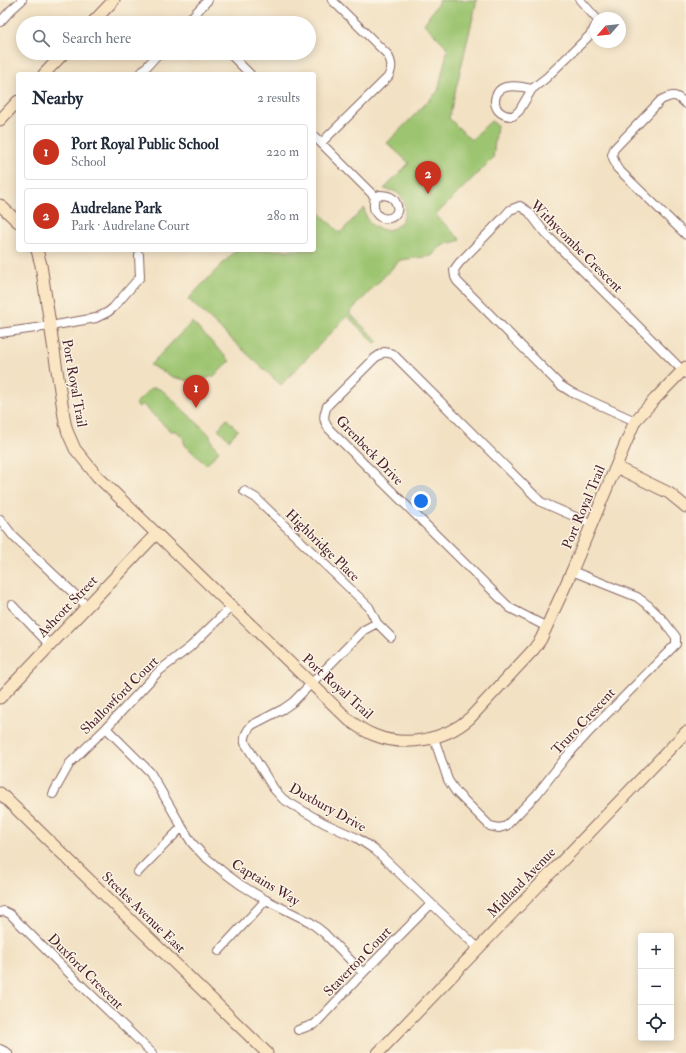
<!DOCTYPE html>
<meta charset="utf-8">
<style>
:root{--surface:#fff;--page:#f6f6f7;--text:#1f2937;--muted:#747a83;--line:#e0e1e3;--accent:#c8321e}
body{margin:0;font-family:"IM FELL Double Pica",serif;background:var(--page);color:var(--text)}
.controls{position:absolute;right:12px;bottom:12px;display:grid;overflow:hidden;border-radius:4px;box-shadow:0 2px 10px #0003}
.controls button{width:36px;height:36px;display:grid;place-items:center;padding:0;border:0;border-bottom:1px solid var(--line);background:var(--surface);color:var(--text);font:20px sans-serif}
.compass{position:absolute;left:590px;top:12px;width:36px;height:36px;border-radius:50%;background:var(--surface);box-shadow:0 2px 10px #0003;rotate:242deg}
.you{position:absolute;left:421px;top:501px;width:14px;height:14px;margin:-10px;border:3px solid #fff;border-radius:50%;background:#1a73e8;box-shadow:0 0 0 6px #1a73e833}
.badge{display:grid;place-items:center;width:26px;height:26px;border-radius:50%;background:var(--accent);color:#fff;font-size:13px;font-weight:700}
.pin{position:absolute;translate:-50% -33px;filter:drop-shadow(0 1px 2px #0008)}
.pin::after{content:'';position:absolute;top:21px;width:14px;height:12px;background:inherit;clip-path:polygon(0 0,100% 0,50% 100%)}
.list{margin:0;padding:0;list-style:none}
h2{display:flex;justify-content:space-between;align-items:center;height:52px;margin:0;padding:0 16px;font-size:17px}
h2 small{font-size:13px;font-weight:400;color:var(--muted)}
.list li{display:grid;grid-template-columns:26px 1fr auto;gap:12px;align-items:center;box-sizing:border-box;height:56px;margin:0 8px 8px;padding:0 8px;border:1px solid var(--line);border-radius:4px}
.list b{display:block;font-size:15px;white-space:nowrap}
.list p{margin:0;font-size:13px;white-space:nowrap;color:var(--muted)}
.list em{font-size:13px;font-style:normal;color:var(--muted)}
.icon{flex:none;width:22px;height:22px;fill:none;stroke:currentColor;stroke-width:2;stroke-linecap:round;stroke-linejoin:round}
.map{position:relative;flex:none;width:686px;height:1053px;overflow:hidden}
.search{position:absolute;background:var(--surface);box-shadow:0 2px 10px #0003;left:16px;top:16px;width:300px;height:44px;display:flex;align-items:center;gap:10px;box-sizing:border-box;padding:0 14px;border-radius:22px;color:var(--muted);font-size:15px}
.panel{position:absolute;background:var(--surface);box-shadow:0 2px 10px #0003;left:16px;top:72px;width:300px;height:180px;border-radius:4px}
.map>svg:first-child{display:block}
.green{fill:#9dc571;stroke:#74724e}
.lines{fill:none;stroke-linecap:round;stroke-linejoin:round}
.street-casing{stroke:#856360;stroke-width:10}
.secondary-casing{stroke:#856360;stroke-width:13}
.street{stroke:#fff;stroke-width:8}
.secondary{stroke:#fbe6c4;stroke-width:11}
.labels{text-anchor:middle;stroke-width:3;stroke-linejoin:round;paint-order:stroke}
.street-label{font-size:14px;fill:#4a1f2b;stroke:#fcf5e5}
</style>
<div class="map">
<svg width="686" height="1053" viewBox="0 0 686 1053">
<rect width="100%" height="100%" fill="#fcf5e5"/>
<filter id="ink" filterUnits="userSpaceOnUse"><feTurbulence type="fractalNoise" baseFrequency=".025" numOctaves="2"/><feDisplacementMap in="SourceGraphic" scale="8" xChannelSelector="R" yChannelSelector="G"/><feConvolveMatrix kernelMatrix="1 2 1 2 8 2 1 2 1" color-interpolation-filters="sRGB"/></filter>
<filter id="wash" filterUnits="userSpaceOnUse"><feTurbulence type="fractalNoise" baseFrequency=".012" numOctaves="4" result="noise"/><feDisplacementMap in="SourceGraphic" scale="16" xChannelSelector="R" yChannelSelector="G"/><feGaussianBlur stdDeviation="0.9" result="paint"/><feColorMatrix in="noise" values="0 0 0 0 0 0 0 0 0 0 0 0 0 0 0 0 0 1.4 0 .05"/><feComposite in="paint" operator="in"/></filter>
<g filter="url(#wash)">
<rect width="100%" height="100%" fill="#f2e1c3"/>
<path class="green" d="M 440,0 L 477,0 L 449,118 L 471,140 L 491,121 L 497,125 L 493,158 L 436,215 L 461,240 C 448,244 441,243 432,256 L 400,260 L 349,313 L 378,341 L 375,343 L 347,316 L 281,385 L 188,299 L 236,250 L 314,250 L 314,207 L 340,233 L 364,208 C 366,218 369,226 380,229 C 402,235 415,205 396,192 C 392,190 388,190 384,189 L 409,163 L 387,143 L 438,91 L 448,48 L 424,24 Z
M 192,322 L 230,361 L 214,376 L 194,382 L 173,377 L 150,365 Z
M 151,388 L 156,388 L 162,390 L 209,434 L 213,444 L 219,451 L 206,465 L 185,445 L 183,438 L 177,431 L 170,431 L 142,404 L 139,407 L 135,404 Z
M 227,419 L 238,430 L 229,440 L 218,429 Z"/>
</g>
<g filter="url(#ink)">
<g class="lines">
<g class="street-casing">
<path id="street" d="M 580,0 L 596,18
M 191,17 L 198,23
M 0,22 L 11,10 L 22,0
M 186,23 L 208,0
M 229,53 L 250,74
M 140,74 L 159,53
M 532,89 C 523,87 515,85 506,87 C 493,90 491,108 503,114 C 506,116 510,116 513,116 L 519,111 L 532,89 L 546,78 L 590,35 L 596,26
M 686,104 C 676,94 673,94 661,100 L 614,149 L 612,155 L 617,168 L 686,235
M 314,136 L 375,197
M 321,143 L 388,77 C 393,68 392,62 387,54 L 332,0
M 380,195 C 387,195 393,196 396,203 C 405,222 367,227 375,197 Z
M 0,333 L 50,326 L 96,318 L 108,312 L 113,308 L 140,277 L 139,255
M 635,421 L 571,392 L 560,385 L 457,281 L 455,277 L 454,270 L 459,263 L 503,218 L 510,210 L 520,206 L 529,212 L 545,233 L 686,374
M 244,491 L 256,498 L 369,607 L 377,623 L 364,630 L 293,702 L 283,709 L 252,725 C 246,731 244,736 245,743 L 274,789 L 283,799 L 293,805 L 324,823 L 357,838 L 375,850 L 478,948
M 0,519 L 13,536 L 87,606
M 12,605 L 50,645
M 377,623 L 391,637
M 547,627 L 510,608 L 329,429 C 323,420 323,417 327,406 L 375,358 L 384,352 L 393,354 L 541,502 L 592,524
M 106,728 L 150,772 L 182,827 L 192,843 L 204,856 L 226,874 L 241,885 L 266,900 L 310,922 L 324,933 L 363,973
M 434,738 L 448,780 L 456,792 L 490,826 L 499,828 L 506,826 L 537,794 L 566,757 L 588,733 L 676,644 L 676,637 L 663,620 L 649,606 L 637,597 L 572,571
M 53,794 L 56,788 L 70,763 L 106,728 L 159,671 L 190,647 L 232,606
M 138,872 L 182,827
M 0,912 L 4,911 L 10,914 L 76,980 L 152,1053
M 219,951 L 266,900
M 298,1030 L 315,1024 L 363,973 L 431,904
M 0,1049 L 8,1053"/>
</g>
<g class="secondary-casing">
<path id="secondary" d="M 92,23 L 114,0
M 44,74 L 64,53
M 0,120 L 18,101
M 0,205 L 18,222
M 37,250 L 41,265 L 65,423 L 68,433 L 75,449 L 97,476 L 350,721 C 357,726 365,732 374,735 C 405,748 445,740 470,718 L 534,649 L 541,639 L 572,571 L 635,421 L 655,399 L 686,367
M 616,467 L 669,493 L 686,507
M 0,698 L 156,534
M 0,793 L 267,1053
M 378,1053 L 686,732"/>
</g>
<use href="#street" class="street"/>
<use href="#secondary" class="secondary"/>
</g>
</g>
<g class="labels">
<g class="street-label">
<text transform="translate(577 246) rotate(45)" y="5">Withycombe Crescent</text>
<text transform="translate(75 383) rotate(80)" y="5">Port Royal Trail</text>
<text transform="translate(370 450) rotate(46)" y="5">Grenbeck Drive</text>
<text transform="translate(583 507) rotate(-67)" y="5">Port Royal Trail</text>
<text transform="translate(323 545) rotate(44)" y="5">Highbridge Place</text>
<text transform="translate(67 606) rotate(-46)" y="5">Ashcott Street</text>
<text transform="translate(338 686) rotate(42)" y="5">Port Royal Trail</text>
<text transform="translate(119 695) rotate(-45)" y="5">Shallowford Court</text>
<text transform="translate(583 721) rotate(-47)" y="5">Truro Crescent</text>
<text transform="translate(328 807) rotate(29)" y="5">Duxbury Drive</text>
<text transform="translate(266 882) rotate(31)" y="5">Captains Way</text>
<text transform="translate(521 882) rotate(-46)" y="5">Midland Avenue</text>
<text transform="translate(144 912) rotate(44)" y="5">Steeles Avenue East</text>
<text transform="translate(357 961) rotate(-46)" y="5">Staverton Court</text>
<text transform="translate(86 971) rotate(45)" y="5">Duxford Crescent</text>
</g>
</g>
</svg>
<div class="controls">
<button>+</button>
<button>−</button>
<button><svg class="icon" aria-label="locate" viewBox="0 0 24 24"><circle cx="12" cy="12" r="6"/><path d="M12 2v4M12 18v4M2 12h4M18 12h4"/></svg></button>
</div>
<svg class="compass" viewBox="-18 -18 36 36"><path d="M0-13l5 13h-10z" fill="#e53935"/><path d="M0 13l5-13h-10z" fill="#747a83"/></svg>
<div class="you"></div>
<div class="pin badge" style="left:196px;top:408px">1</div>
<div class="pin badge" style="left:428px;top:194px">2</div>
<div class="search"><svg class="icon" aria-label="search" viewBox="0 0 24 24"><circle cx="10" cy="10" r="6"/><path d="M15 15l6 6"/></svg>Search here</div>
<section class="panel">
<h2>Nearby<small>2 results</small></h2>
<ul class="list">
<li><span class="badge">1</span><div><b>Port Royal Public School</b><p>School</p></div><em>220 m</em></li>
<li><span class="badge">2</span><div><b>Audrelane Park</b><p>Park · Audrelane Court</p></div><em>280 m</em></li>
</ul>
</section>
</div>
